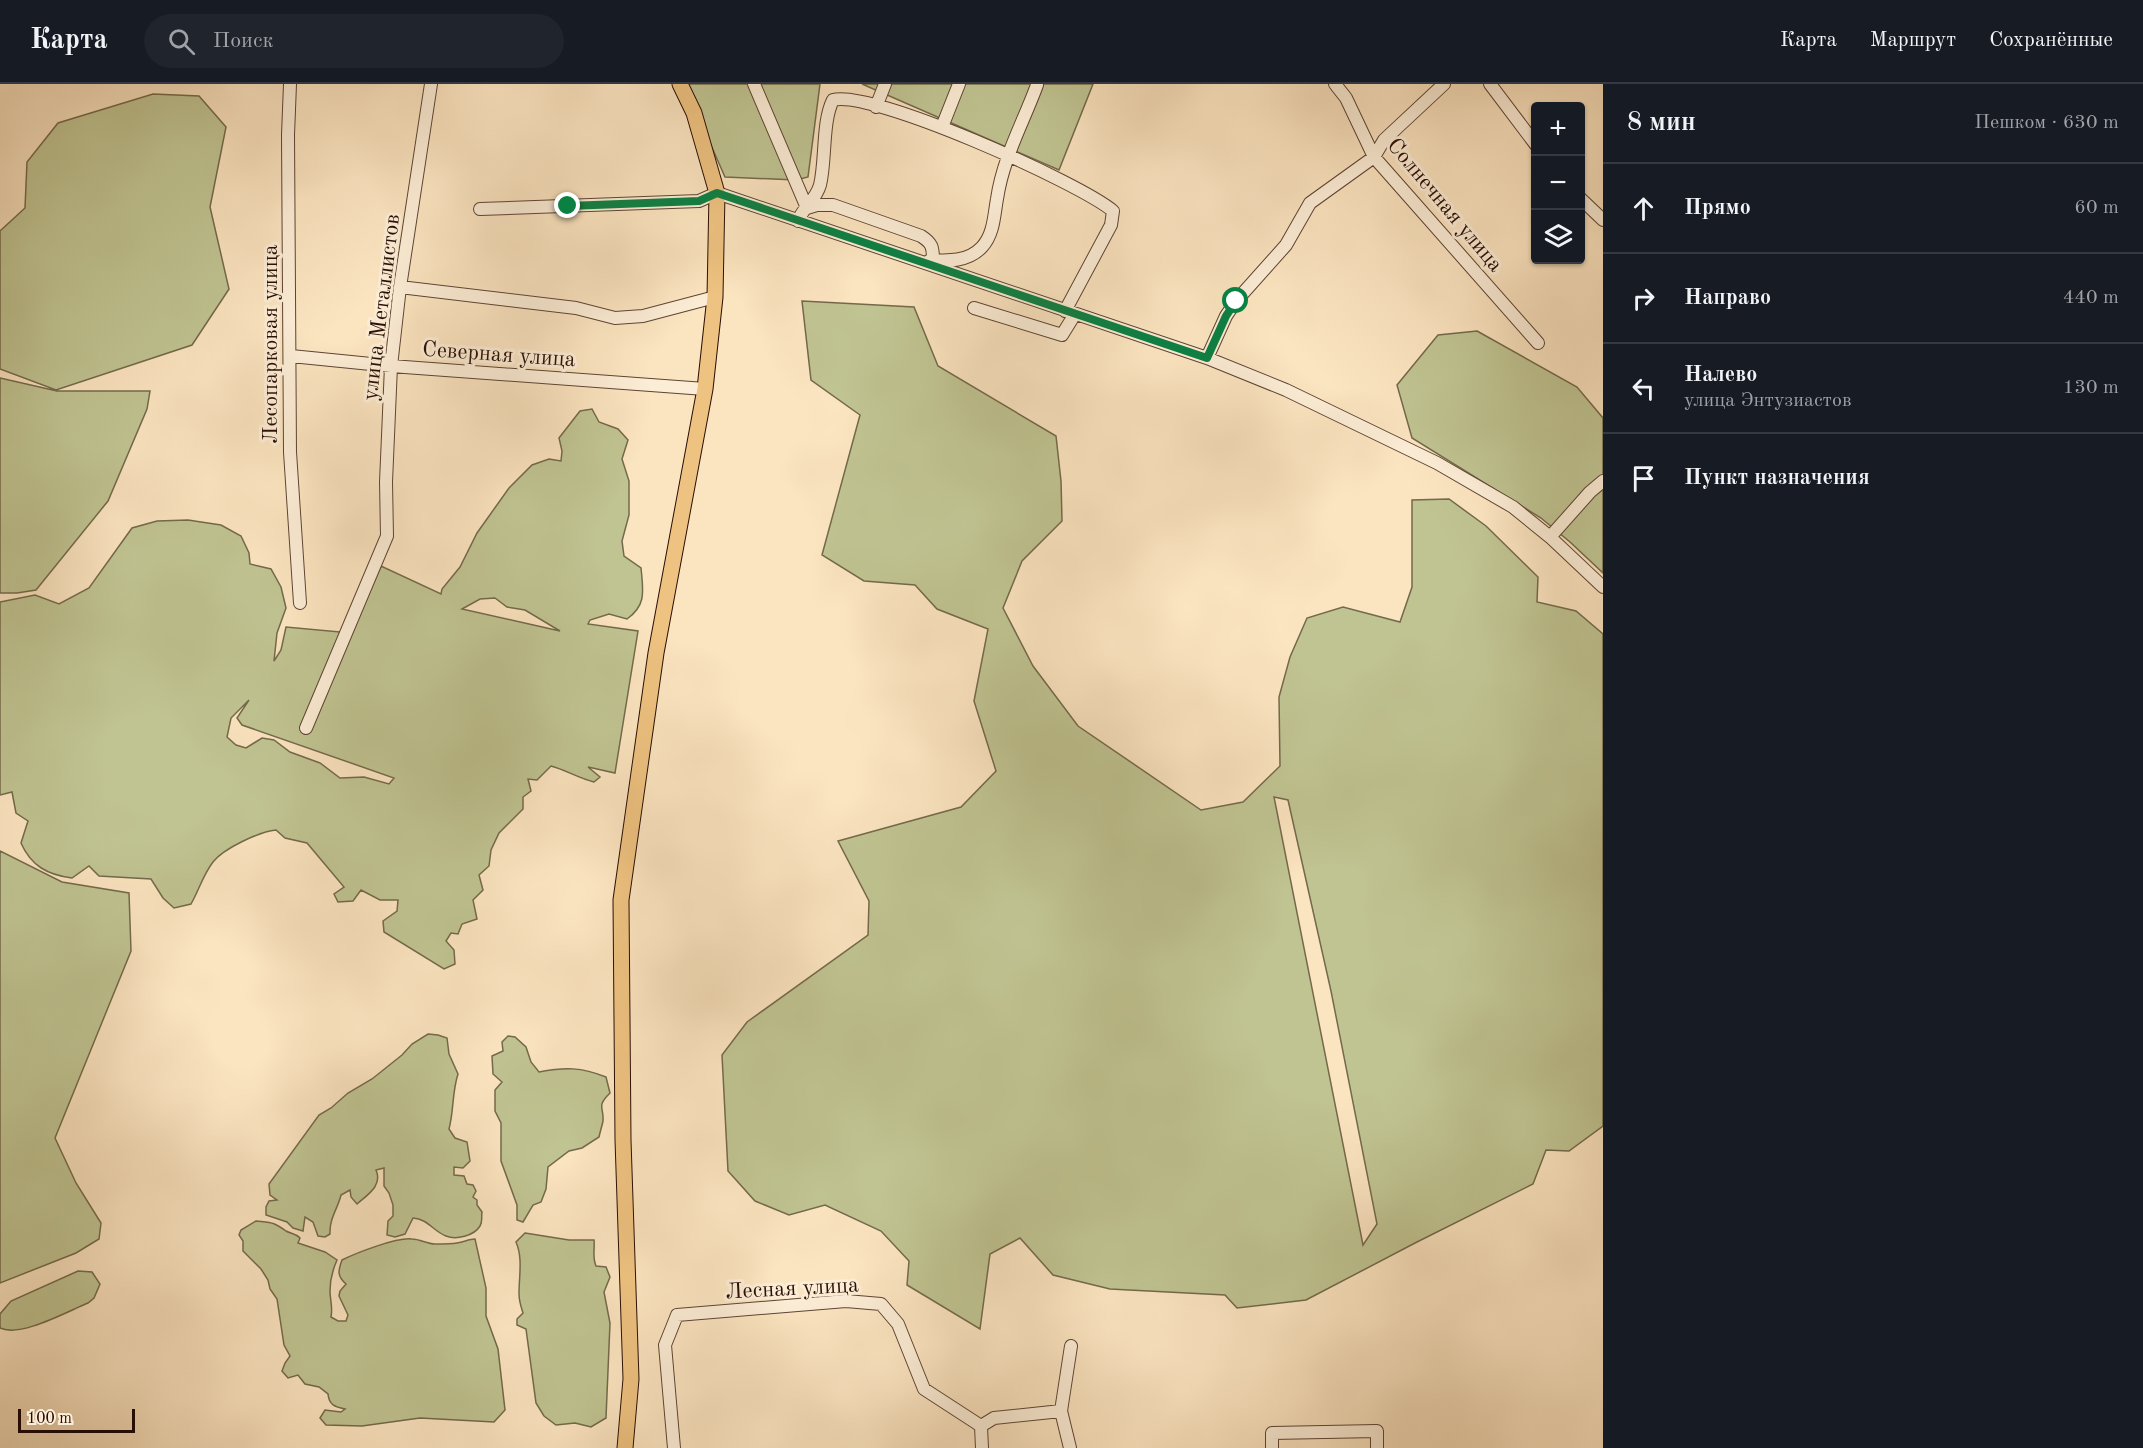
<!DOCTYPE html>
<html lang="ru">
<meta charset="utf-8">
<style>
:root{--surface:#171b24;--page:#20242c;--text:#f1f3f6;--muted:#9ea1a6;--line:#363941}
body{margin:0;font-family:"Old Standard TT",serif;background:var(--page);color:var(--text)}
.controls{position:absolute;right:18px;top:18px;display:grid;overflow:hidden;border-radius:6px;box-shadow:0 2px 4px #0004}
.controls button{width:54px;height:54px;display:grid;place-items:center;padding:0;border:0;border-bottom:2px solid var(--line);background:var(--surface);color:var(--text);font:30px sans-serif}
.scale{position:absolute;left:18px;bottom:15px;width:117px;box-sizing:border-box;padding-left:6px;border:3px solid #290e04;border-top:0;font-size:16px;line-height:21px;white-space:nowrap;color:#290e04;-webkit-text-stroke:4px #fcedd6;paint-order:stroke}
.stop{position:absolute;width:18px;height:18px;margin:-14px;border:4px solid #0b8043;border-radius:50%;background:#fff}
.stop.end{background:#0b8043;border-color:#fff;box-shadow:0 2px 6px #0008}
.list{margin:0;padding:0;list-style:none}
h2{display:flex;justify-content:space-between;align-items:center;height:78px;margin:0;padding:0 24px;font-size:26px}
h2 small{font-size:20px;font-weight:400;color:var(--muted)}
.list li{display:grid;grid-template-columns:39px 1fr auto;gap:18px;align-items:center;box-sizing:border-box;height:90px;padding:0 24px;border-top:2px solid var(--line)}
.list b{display:block;font-size:22px;white-space:nowrap}
.list p{margin:0;font-size:20px;white-space:nowrap;color:var(--muted)}
.list em{font-size:20px;font-style:normal;color:var(--muted)}
.icon{flex:none;width:33px;height:33px;fill:none;stroke:currentColor;stroke-width:2;stroke-linecap:round;stroke-linejoin:round}
.map{position:relative;flex:none;width:1603px;height:1364px;overflow:hidden}
header{display:flex;align-items:center;gap:36px;box-sizing:border-box;height:84px;padding:0 30px;background:var(--surface);border-bottom:2px solid var(--line)}
header strong{font-size:28px}
nav{display:flex;gap:33px;margin-inline-start:auto;font-size:21px}
.search{width:420px;height:54px;background:var(--page);display:flex;align-items:center;gap:15px;box-sizing:border-box;padding:0 21px;border-radius:33px;color:var(--muted);font-size:22px}
main{display:flex}
aside{flex:1;background:var(--surface)}
.map>svg:first-child{display:block}
.green{fill:#c0c492;stroke:#74694b;stroke-width:1.5;fill-rule:evenodd}
.lines{fill:none;stroke-linecap:round;stroke-linejoin:round}
.minor-casing{stroke:#5e4433;stroke-width:14}
.major-casing{stroke:#290e04;stroke-width:17}
.minor{stroke:#fcedd6;stroke-width:12}
.major{stroke:#eec280;stroke-width:15}
.route{stroke:#0b8043;stroke-width:8}
.labels{text-anchor:middle;stroke-width:6;stroke-linejoin:round;paint-order:stroke}
.street-label{font-size:22px;fill:#290e04;stroke:#fcedd6}
</style>
<header>
<strong>Карта</strong>
<div class="search"><svg class="icon" aria-label="search" viewBox="0 0 24 24"><circle cx="10" cy="10" r="6"/><path d="M15 15l6 6"/></svg>Поиск</div>
<nav><a>Карта</a><a>Маршрут</a><a>Сохранённые</a></nav>
</header>
<main>
<div class="map">
<svg width="1603" height="1364" viewBox="0 0 1603 1364">
<rect width="100%" height="100%" fill="#fbe4c0"/>
<filter id="stains"><feTurbulence type="fractalNoise" baseFrequency=".00333" numOctaves="4"/><feColorMatrix values="0 0 0 0 .2 0 0 0 0 .09 0 0 0 0 .02 0 0 0 .5 -.17"/></filter>
<radialGradient id="worn" r=".72"><stop offset=".6" stop-color="#630" stop-opacity="0"/><stop offset="1" stop-color="#630" stop-opacity=".3"/></radialGradient>
<path class="green" d="M 684,0 L 820,0 L 808,93 L 796,96 L 725,93 Z
M 862,0 L 1093,0 L 1059,86 Z
M 153,10 L 199,12 L 226,43 L 210,123 L 229,205 L 192,261 L 56,306 L 0,285 L 0,147 L 25,124 L 27,78 L 58,39 Z
M 802,217 L 914,223 L 938,282 L 1056,352 L 1061,397 L 1062,437 L 1022,477 L 1003,524 L 1033,582 L 1078,642 L 1201,726 L 1243,718 L 1280,682 L 1279,613 L 1290,573 L 1307,534 L 1343,523 L 1400,538 L 1412,503 L 1412,416 L 1449,415 L 1486,442 L 1538,493 L 1537,518 L 1576,527 L 1603,550 L 1603,1042 L 1569,1067 L 1546,1066 L 1533,1100 L 1417,1158 L 1306,1216 L 1237,1224 L 1225,1211 L 1110,1205 L 1053,1191 L 1020,1154 L 990,1170 L 980,1245 L 907,1201 L 909,1177 L 881,1147 L 825,1121 L 789,1131 L 755,1117 L 728,1087 L 722,971 L 747,938 L 868,851 L 869,817 L 838,757 L 961,723 L 996,687 L 974,617 L 988,545 L 937,525 L 915,501 L 864,497 L 822,471 L 860,331 L 811,296 ZM 1274,713 L 1288,716 L 1331,907 L 1377,1140 L 1363,1161 Z
M 1477,247 L 1577,303 L 1603,334 L 1603,489 L 1570,458 L 1541,434 L 1412,354 L 1397,301 L 1438,251 Z
M 0,294 L 57,307 L 150,307 L 147,325 L 108,417 L 36,506 L 17,509 L 0,509 Z
M 592,325 L 599,338 L 618,345 L 628,356 L 622,375 L 629,397 L 629,431 L 622,457 L 624,472 L 641,484 C 643,506 647,521 627,535 L 609,530 L 590,536 L 588,540 L 638,547 L 615,689 L 588,683 L 600,693 L 594,698 C 578,694 566,686 551,682 L 537,696 L 528,695 L 531,707 L 523,713 L 523,725 L 499,749 L 491,766 L 489,782 L 479,791 L 483,806 L 473,816 L 477,835 L 462,840 L 458,850 L 451,849 L 446,857 L 454,866 L 455,880 L 444,885 L 384,848 L 383,837 L 397,827 L 398,816 L 380,816 L 361,806 L 353,817 L 338,818 L 334,810 L 344,803 L 307,759 L 285,754 L 276,746 C 259,748 224,764 213,778 C 203,791 199,806 191,820 L 174,824 L 163,814 L 151,795 L 99,792 L 89,782 L 72,794 C 48,791 31,782 21,759 L 28,737 L 16,729 L 12,708 L 0,711 L 0,518 L 35,511 L 59,520 L 89,504 L 132,444 L 157,437 L 188,436 L 221,441 L 241,452 L 249,469 L 250,480 L 271,485 L 281,503 L 286,524 L 277,549 L 274,577 L 281,566 L 286,543 L 351,549 L 381,482 L 441,510 L 442,505 L 460,483 L 477,449 L 509,404 L 532,381 L 549,375 L 561,377 L 562,367 L 559,354 L 580,327 ZM 495,514 L 507,523 L 525,526 L 560,547 L 462,525 L 480,515 ZM 249,616 L 237,634 L 242,641 L 394,694 L 389,700 L 364,693 L 340,694 L 320,679 L 290,668 L 274,656 L 262,654 L 246,664 L 236,661 L 227,653 L 231,634 Z
M 0,767 L 62,798 L 129,809 L 131,867 L 55,1054 L 76,1099 L 101,1139 L 99,1155 L 76,1169 L 0,1199 Z
M 428,950 L 438,951 L 447,954 L 449,970 L 458,990 C 452,1008 454,1026 449,1045 L 455,1054 L 467,1058 L 470,1077 L 463,1084 L 454,1083 L 454,1091 L 464,1092 L 467,1100 L 473,1101 L 476,1107 L 473,1113 L 477,1116 L 477,1121 L 482,1128 C 481,1133 483,1137 480,1142 C 474,1152 456,1156 446,1152 C 433,1147 428,1135 413,1134 L 405,1150 L 395,1153 L 387,1151 L 388,1137 L 393,1132 L 393,1121 L 389,1109 L 384,1102 L 384,1084 L 376,1086 C 383,1102 367,1111 357,1120 L 351,1113 L 350,1106 L 341,1111 C 338,1124 329,1135 330,1150 L 325,1153 L 318,1152 L 313,1138 L 305,1133 L 303,1147 L 293,1144 L 287,1138 L 266,1131 L 266,1123 L 269,1117 L 277,1116 L 270,1111 L 269,1100 L 319,1031 L 331,1024 L 348,1009 L 372,995 L 402,971 L 412,960 Z
M 508,952 L 515,953 L 526,963 L 531,978 L 539,988 C 565,983 581,983 606,993 L 610,1009 C 596,1023 604,1022 603,1037 C 602,1042 600,1048 599,1053 L 582,1064 L 569,1067 L 548,1083 L 546,1105 L 541,1118 L 533,1121 L 523,1138 L 517,1136 L 517,1121 L 501,1077 L 501,1039 L 495,1027 L 495,1006 L 502,998 L 493,990 L 492,972 L 503,967 L 502,958 Z
M 256,1137 C 273,1139 273,1138 286,1147 C 291,1150 295,1149 300,1154 L 298,1159 L 325,1168 L 337,1176 C 333,1185 330,1196 330,1207 C 330,1216 333,1223 331,1233 L 338,1237 L 346,1237 L 348,1231 L 339,1212 L 340,1207 L 346,1200 C 337,1192 338,1187 342,1176 C 356,1169 397,1153 412,1155 C 420,1155 427,1160 435,1160 C 441,1160 451,1160 457,1159 C 464,1158 469,1155 475,1155 L 486,1204 L 486,1232 L 498,1265 L 505,1326 L 494,1338 L 420,1334 L 362,1342 L 326,1341 L 320,1334 L 325,1326 L 341,1328 L 345,1325 C 335,1323 329,1321 328,1310 L 319,1303 L 305,1300 L 298,1291 L 288,1294 L 282,1287 L 285,1279 L 290,1272 L 284,1261 L 277,1215 L 270,1205 L 268,1196 L 261,1185 L 243,1167 L 243,1157 L 239,1151 L 241,1146 Z
M 525,1149 L 569,1156 L 594,1156 C 595,1166 592,1173 596,1182 L 606,1183 L 610,1193 L 604,1208 L 610,1239 L 606,1334 L 591,1343 L 575,1339 L 556,1341 L 544,1332 L 536,1319 L 526,1245 L 517,1241 L 517,1235 L 523,1229 C 521,1223 519,1216 519,1210 C 519,1192 523,1174 516,1158 Z
M 78,1187 L 92,1188 L 100,1200 L 94,1214 L 88,1219 C 68,1227 20,1254 0,1244 L 0,1230 L 11,1217 Z"/>
<g class="lines">
<g class="minor-casing">
<path id="minor" d="M 290,0 L 288,51 L 290,368 L 300,519
M 754,0 L 807,124 L 817,121 L 833,121 L 921,152 C 932,159 933,163 933,176
M 1335,0 L 1346,14 L 1374,73 L 1538,259
M 1490,0 L 1536,61
M 876,23 L 885,0
M 942,43 L 959,0
M 1580,114 L 1603,136
M 480,125 L 699,117 L 717,109 L 1207,274 L 1286,306 L 1437,379 L 1513,423 L 1550,453 L 1603,503
M 798,137 C 803,123 816,116 820,101 C 826,77 822,37 833,16 C 871,5 1080,99 1113,127 L 1111,141 L 1065,227
M 930,176 C 948,177 968,178 982,163 C 994,150 994,131 997,115 C 1003,74 1023,39 1037,1
M 400,203 L 576,224 L 615,234 L 643,232 L 715,213
M 974,224 L 1062,251 L 1075,230
M 291,272 L 391,282 L 705,305
M 1207,274 L 1226,232 L 1236,217 L 1286,161 L 1310,119 L 1374,73 L 1384,56 L 1444,0
M 1550,453 L 1590,408 L 1603,397
M 306,644 L 387,452 L 386,398 L 391,282 L 400,203 L 431,0
M 674,1364 L 665,1261 L 677,1231 L 846,1217 L 881,1220 L 898,1240 L 924,1305 L 981,1342
M 982,1364 L 981,1342 L 994,1334 L 1061,1327
M 1070,1364 L 1061,1327 L 1071,1262
M 1272,1364 L 1272,1349 L 1377,1347 L 1377,1364"/>
</g>
<g class="major-casing">
<path id="major" d="M 625,1364 L 631,1295 L 623,1056 L 621,816 L 656,569 L 705,305 L 715,213 L 717,109 L 694,29 L 680,0"/>
</g>
<use href="#minor" class="minor"/>
<use href="#major" class="major"/>
</g>
<g class="lines">
<path class="route" d="M 568,122 L 699,117 L 717,109 L 1207,274 L 1226,232 L 1236,217"/>
</g>
<g class="labels">
<g class="street-label">
<text transform="translate(1446 120) rotate(50)" y="8">Солнечная улица</text>
<text transform="translate(380 223) rotate(-83)" y="8">улица Металлистов</text>
<text transform="translate(269 260) rotate(-90)" y="8">Лесопарковая улица</text>
<text transform="translate(499 269) rotate(4)" y="8">Северная улица</text>
<text transform="translate(792 1203) rotate(-3)" y="8">Лесная улица</text>
</g>
</g>
<rect width="100%" height="100%" filter="url(#stains)"/>
<rect width="100%" height="100%" fill="url(#worn)"/>
</svg>
<div class="controls">
<button>+</button>
<button>−</button>
<button><svg class="icon" aria-label="layers" viewBox="0 0 24 24"><path d="M12 4l9 5-9 5-9-5zM3 14l9 5 9-5"/></svg></button>
</div>
<div class="scale">100 m</div>
<div class="stop" style="left:1236px;top:217px"></div>
<div class="stop end" style="left:568px;top:122px"></div>
</div>
<aside>
<h2>8 мин<small>Пешком · 630 m</small></h2>
<ul class="list">
<li><svg class="icon" aria-label="ahead" viewBox="0 0 24 24"><path d="M12 20V5M6 11l6-6 6 6"/></svg><div><b>Прямо</b></div><em>60 m</em></li>
<li><svg class="icon" aria-label="right" viewBox="0 0 24 24"><path d="M7 20v-9h11M14 6l5 5-5 5"/></svg><div><b>Направо</b></div><em>440 m</em></li>
<li><svg class="icon" aria-label="left" viewBox="0 0 24 24"><path d="M17 20v-9H6M10 6l-5 5 5 5"/></svg><div><b>Налево</b><p>улица Энтузиастов</p></div><em>130 m</em></li>
<li><svg class="icon" aria-label="arrive" viewBox="0 0 24 24"><path d="M6 21V4h12l-3 4 3 4H6"/></svg><div><b>Пункт назначения</b></div></li>
</ul>
</aside>
</main>
